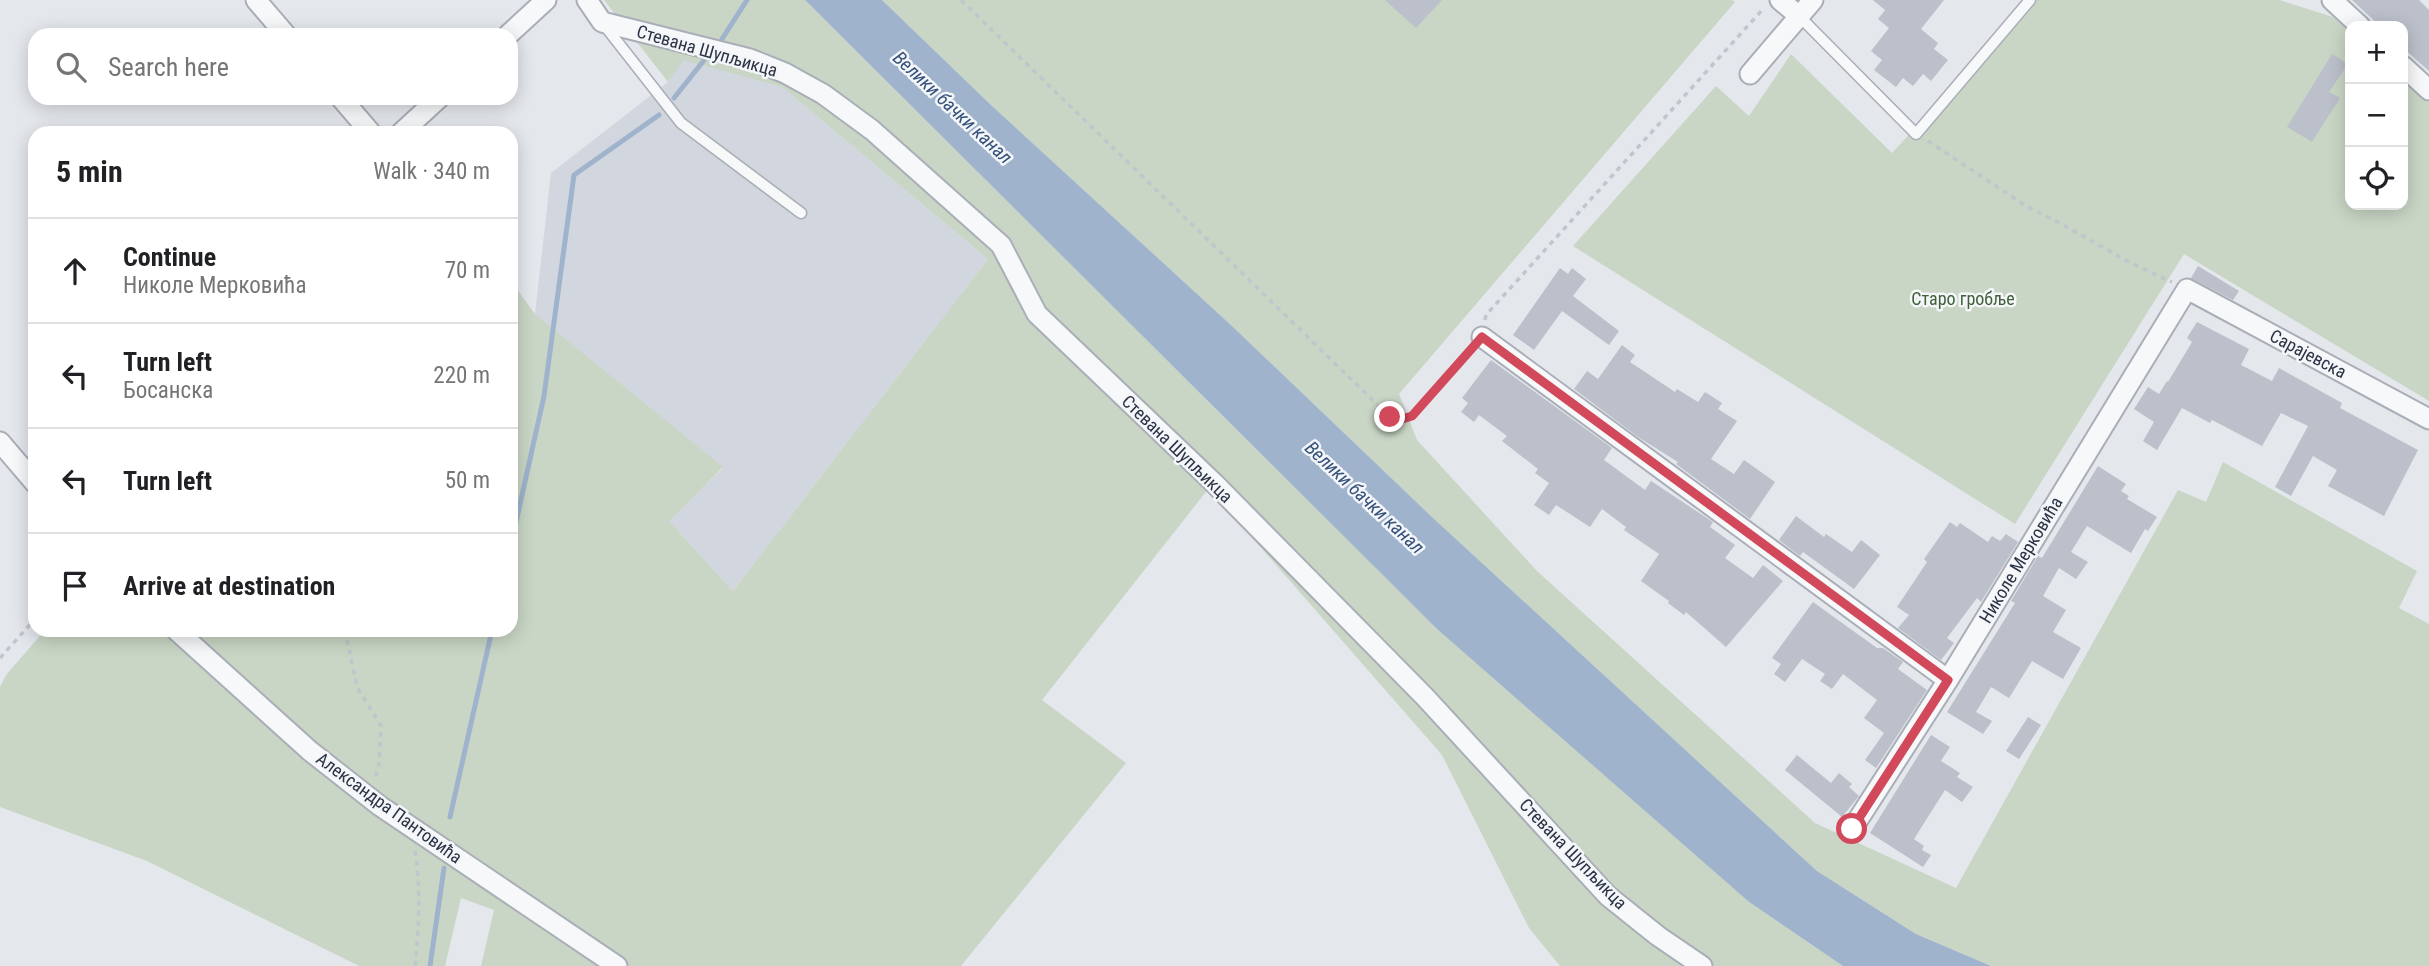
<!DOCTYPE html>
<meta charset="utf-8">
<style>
:root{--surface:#fff;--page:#f6f6f6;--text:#202124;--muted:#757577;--line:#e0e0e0}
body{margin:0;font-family:"Roboto Condensed",sans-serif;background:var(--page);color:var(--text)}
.controls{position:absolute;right:21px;top:21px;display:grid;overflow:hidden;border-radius:14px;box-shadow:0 4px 18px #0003}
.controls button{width:63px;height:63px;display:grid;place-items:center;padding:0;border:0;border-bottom:2px solid var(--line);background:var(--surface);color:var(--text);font:35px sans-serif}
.stop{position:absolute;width:21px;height:21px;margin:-16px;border:5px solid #d1495b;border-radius:50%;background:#fff}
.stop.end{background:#d1495b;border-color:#fff;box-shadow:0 2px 7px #0008}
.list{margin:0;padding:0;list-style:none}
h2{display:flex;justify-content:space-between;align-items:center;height:91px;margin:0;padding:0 28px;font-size:30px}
h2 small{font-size:23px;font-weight:400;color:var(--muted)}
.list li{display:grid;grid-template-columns:46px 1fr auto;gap:21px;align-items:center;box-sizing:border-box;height:105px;padding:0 28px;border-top:2px solid var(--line)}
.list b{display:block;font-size:26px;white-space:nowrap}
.list p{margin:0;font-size:23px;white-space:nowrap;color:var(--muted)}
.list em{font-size:23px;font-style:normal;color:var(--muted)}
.icon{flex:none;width:38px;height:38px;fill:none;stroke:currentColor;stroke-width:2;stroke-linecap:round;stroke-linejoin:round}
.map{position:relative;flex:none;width:2429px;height:966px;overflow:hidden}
.search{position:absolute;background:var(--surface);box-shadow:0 4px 18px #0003;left:28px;top:28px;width:490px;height:77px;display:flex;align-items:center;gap:18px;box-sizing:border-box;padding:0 24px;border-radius:21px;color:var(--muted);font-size:26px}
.panel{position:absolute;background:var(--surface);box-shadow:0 4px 18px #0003;left:28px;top:126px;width:490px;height:511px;border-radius:21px}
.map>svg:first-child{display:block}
.built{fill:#d2d6de}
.green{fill:#c9d6c5}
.water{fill:#9fb4cc}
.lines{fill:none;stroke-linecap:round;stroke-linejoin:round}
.stream{stroke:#9fb4cc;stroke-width:5}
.building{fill:#bbc0ca}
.lane-casing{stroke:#a9aeb7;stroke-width:13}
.street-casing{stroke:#a9aeb7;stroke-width:23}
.path{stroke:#c2c5cb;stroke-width:3.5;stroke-dasharray:5 5;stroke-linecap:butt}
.lane{stroke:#f7f8fa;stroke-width:10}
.street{stroke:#f7f8fa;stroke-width:19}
.route{stroke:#d1495b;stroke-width:9}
.labels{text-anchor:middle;stroke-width:5;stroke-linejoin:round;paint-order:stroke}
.street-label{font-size:18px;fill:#2b3445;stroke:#f4f6f9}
.park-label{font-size:18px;fill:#3f6138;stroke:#f4f6f9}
.water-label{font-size:19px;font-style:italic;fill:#34527a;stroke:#f4f6f9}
</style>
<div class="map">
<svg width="2429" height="966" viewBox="0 0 2429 966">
<rect width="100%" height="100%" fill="#e4e7ec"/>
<path class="built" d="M 684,59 L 782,87 L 988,259 L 733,591 L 668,520 L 723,468 L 535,314 L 551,173 L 668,82 Z"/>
<path class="green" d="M 604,0 L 805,0 L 1437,629 L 1749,902 L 1843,966 L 1560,966 L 1529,928 L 1442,755 L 1209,488 L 1042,700 L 1126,763 L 961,966 L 481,966 L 494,910 L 461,898 L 445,966 L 359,966 L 147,861 L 0,807 L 0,687 L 6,675 L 45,630 L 511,630 L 511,281 L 535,314 L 723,467 L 669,521 L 733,591 L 988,259 L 782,87 L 684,60 L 668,82 Z
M 882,0 L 1732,0 L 1735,2 L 1399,394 L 1417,440 L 1537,571 L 1815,823 L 1956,888 L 2178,490 L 2206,502 L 2223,462 L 2417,571 L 2399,608 L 2429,624 L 2429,966 L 1991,966 L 1916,934 L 1817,871 L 1432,517 L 1232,326 L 991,105 Z
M 2033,0 L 2279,0 L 2333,17 L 2350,32 L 2350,205 L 2403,205 L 2403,75 L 2429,96 L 2429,401 L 2184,254 L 2015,524 L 1573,246 L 1716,86 L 1749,116 L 1791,54 L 1892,153 Z"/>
<path class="water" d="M 805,0 L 882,0 L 991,105 L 1232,326 L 1432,517 L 1817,871 L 1916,934 L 1991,966 L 1843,966 L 1749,902 L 1437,629 Z"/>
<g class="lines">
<path class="stream" d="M 722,39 L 747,0
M 674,98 L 705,59
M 511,545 L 544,396 L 574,175 L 659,115
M 450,817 L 492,630
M 430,966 L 444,868"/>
</g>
<path class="building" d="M 1385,0 L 1442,0 L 1416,28 Z
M 1873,0 L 1944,0 L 1921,29 L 1938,43 L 1934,49 L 1948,60 L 1931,81 L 1923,74 L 1913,86 L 1903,78 L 1896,87 L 1874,70 L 1882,60 L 1871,51 L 1889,28 L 1878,19 L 1885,10 Z
M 2352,0 L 2419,0 L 2429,10 L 2429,71 L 2403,48 L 2403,26 L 2380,26 Z
M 2332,54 L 2348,64 L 2329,92 L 2340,98 L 2312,142 L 2287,127 Z
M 2198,266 L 2239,291 L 2233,300 L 2191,278 Z
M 1560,268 L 1568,274 L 1572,268 L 1586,279 L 1573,296 L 1619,331 L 1609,345 L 1562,311 L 1534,350 L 1513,335 Z
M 2197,322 L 2249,349 L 2241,365 L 2272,381 L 2279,368 L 2342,403 L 2340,408 L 2418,450 L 2384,516 L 2328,486 L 2337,470 L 2313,456 L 2291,496 L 2275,487 L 2308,426 L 2281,413 L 2262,446 L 2212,420 L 2210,423 L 2182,408 L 2157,450 L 2143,441 L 2154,422 L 2134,409 L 2148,387 L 2159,394 L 2167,381 L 2168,382 L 2192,342 L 2187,338 Z
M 1622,345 L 1635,355 L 1630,362 L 1675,392 L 1677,389 L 1698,402 L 1705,392 L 1722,403 L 1718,409 L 1737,421 L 1711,459 L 1734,474 L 1744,460 L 1775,482 L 1750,519 L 1676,464 L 1678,462 L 1638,437 L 1574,389 L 1587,371 L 1598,379 Z
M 1491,360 L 1612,448 L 1604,460 L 1645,490 L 1651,481 L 1713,522 L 1710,527 L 1735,545 L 1725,558 L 1753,578 L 1763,565 L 1783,581 L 1726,647 L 1686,612 L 1684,615 L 1668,603 L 1669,601 L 1641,581 L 1659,554 L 1624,530 L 1626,527 L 1602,509 L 1590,527 L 1556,505 L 1549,515 L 1534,505 L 1549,483 L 1535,473 L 1538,469 L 1502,441 L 1507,436 L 1479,415 L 1474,422 L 1461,412 L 1468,403 L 1462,398 Z
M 2098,466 L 2126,484 L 2121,491 L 2129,496 L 2127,499 L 2157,517 L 2148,531 L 2145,529 L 2131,553 L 2087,526 L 2071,552 L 2088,562 L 2076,579 L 2059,568 L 2043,596 L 2066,610 L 2053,632 L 2081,648 L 2063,679 L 2032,661 L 2009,698 L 1991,687 L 1976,712 L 1992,721 L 1983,734 L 1947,712 L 2015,603 L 2011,601 L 2038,556 L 2042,558 Z
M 1796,516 L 1824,537 L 1826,534 L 1852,552 L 1861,540 L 1880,555 L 1854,589 L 1803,552 L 1800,556 L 1779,540 Z
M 1950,522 L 1957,527 L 1960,523 L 1988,542 L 1992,536 L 2000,541 L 2006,534 L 2018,542 L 1981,602 L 1977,598 L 1947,638 L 1954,643 L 1941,660 L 1898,628 L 1909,615 L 1897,607 L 1927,562 L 1924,559 Z
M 1813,602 L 1877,648 L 1883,648 L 1903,662 L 1898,669 L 1927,690 L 1876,768 L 1865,760 L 1884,733 L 1864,718 L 1877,700 L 1843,674 L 1832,689 L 1820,681 L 1825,674 L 1802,659 L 1785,682 L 1774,674 L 1781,664 L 1772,658 Z
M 2028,717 L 2041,725 L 2019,759 L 2006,751 Z
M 1931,735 L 1950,747 L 1941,761 L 1960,773 L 1957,777 L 1973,787 L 1962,802 L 1945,790 L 1914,839 L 1924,846 L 1922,850 L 1931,855 L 1923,867 L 1870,833 Z
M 1797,755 L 1831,783 L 1839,773 L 1852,784 L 1849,787 L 1859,796 L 1842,817 L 1785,770 Z"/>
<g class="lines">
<g class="lane-casing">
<path id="lane" d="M 1799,16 L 1916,134 L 2030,0
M 605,26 L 681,123 L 801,213"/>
</g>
<g class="street-casing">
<path id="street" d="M 256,0 L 286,35
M 587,0 L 602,22 L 750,59 L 785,73 L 823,94 L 872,130 L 1001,245 L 1037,314 L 1214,483 L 1425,697 L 1608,896 L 1658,936 L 1702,966
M 1780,0 L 1799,16
M 2332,0 L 2360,26
M 508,35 L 546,0
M 2403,66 L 2429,90
M 1750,74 L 1813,0
M 341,98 L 371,133
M 401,133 L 439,98
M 1482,337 L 1948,680
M 0,442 L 35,483
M 176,630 L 310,751 L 380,806 L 617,966
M 1852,829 L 1948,680 L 2187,289 L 2429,419"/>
</g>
<path class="path" d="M 961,0 L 1390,417 L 1402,419 L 1412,416 L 1470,351
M 1928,141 L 2026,206 L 2058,222 L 2129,262 L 2172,282
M 1485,320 L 1486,315 L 1764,8
M 345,630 L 357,687 L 381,726 L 379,764 L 375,779
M 0,658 L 35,619
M 415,851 C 421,888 419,928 415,966"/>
<use href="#lane" class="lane"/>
<use href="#street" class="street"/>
</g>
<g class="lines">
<path class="route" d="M 1390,417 L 1402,419 L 1412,416 L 1482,337 L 1948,680 L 1852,829"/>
</g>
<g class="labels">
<g class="street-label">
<text transform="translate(707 51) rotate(16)" y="6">Стевана Шупљикца</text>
<text transform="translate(2308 354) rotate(28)" y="6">Сарајевска</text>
<text transform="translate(1177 449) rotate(44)" y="6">Стевана Шупљикца</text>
<text transform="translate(2021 560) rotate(-59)" y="6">Николе Мерковића</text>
<text transform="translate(389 808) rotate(36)" y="6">Александра Пантовића</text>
<text transform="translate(1573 854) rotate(46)" y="6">Стевана Шупљикца</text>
</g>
<g class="park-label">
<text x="1963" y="305">Старо гробље</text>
</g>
<g class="water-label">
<text transform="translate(953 107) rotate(43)" y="7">Велики бачки канал</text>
<text transform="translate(1365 497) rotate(43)" y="7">Велики бачки канал</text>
</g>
</g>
</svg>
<div class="controls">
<button>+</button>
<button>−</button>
<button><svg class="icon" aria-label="locate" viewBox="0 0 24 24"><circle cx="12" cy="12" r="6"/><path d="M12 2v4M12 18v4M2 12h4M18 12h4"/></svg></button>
</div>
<div class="stop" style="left:1852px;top:829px"></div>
<div class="stop end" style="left:1390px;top:417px"></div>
<div class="search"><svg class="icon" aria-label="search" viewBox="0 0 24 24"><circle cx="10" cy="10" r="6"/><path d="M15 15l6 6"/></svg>Search here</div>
<section class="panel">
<h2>5 min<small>Walk · 340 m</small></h2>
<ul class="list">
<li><svg class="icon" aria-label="ahead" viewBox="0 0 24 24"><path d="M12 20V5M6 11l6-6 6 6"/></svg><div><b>Continue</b><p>Николе Мерковића</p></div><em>70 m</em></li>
<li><svg class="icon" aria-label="left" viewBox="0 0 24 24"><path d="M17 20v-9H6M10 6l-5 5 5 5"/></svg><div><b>Turn left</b><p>Босанска</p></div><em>220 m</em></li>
<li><svg class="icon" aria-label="left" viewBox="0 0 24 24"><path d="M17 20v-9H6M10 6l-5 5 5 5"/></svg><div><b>Turn left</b></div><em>50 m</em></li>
<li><svg class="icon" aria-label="arrive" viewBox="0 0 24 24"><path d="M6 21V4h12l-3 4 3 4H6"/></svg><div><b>Arrive at destination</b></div></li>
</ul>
</section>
</div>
